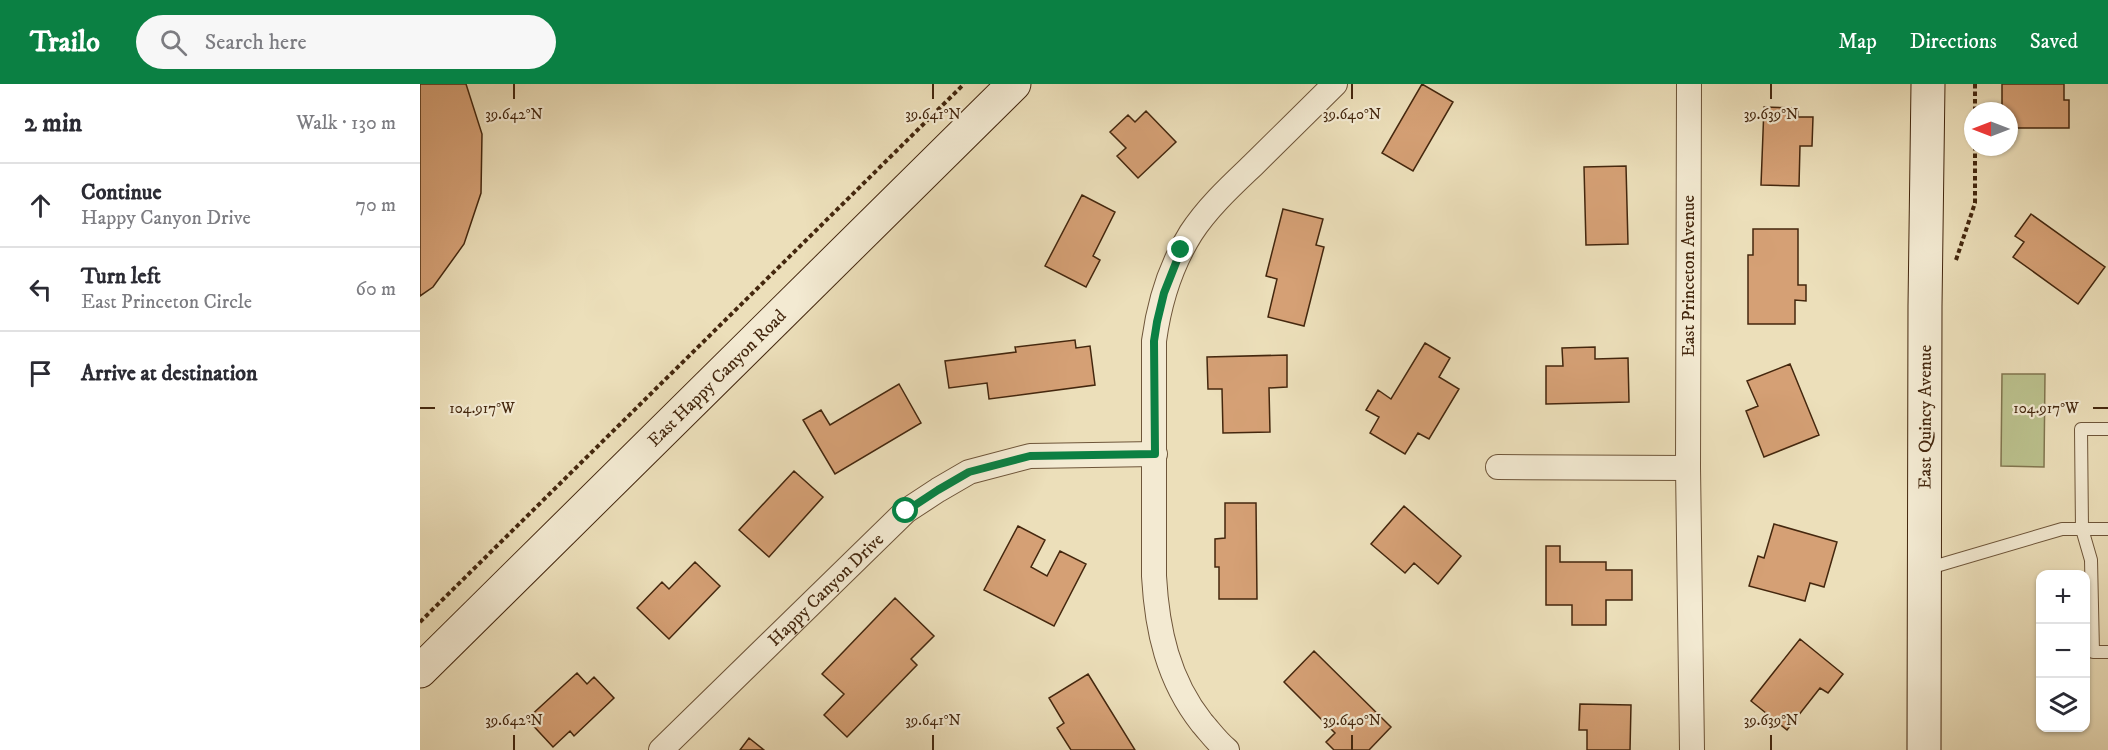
<!DOCTYPE html>
<meta charset="utf-8">
<style>
:root{--surface:#fff;--page:#f7f7f7;--text:#2b2b33;--muted:#7c7c81;--line:#e1e1e2;--accent:#0b8043}
body{margin:0;font-family:"IM FELL DW Pica",serif;background:var(--page);color:var(--text)}
.controls{position:absolute;right:18px;bottom:18px;display:grid;overflow:hidden;border-radius:12px;box-shadow:0 2px 4px #0004}
.controls button{width:54px;height:54px;display:grid;place-items:center;padding:0;border:0;border-bottom:2px solid var(--line);background:var(--surface);color:var(--text);font:30px sans-serif}
.compass{position:absolute;left:1544px;top:18px;width:54px;height:54px;border-radius:50%;background:var(--surface);box-shadow:0 2px 4px #0004;rotate:270deg}
.stop{position:absolute;width:18px;height:18px;margin:-14px;border:4px solid #0b8043;border-radius:50%;background:#fff}
.stop.end{background:#0b8043;border-color:#fff;box-shadow:0 2px 6px #0008}
.list{margin:0;padding:0;list-style:none}
h2{display:flex;justify-content:space-between;align-items:center;height:78px;margin:0;padding:0 24px;font-size:26px}
h2 small{font-size:20px;font-weight:400;color:var(--muted)}
.list li{display:grid;grid-template-columns:39px 1fr auto;gap:18px;align-items:center;box-sizing:border-box;height:84px;padding:0 24px;border-top:2px solid var(--line)}
.list b{display:block;font-size:22px;white-space:nowrap}
.list p{margin:0;font-size:20px;white-space:nowrap;color:var(--muted)}
.list em{font-size:20px;font-style:normal;color:var(--muted)}
.icon{flex:none;width:33px;height:33px;fill:none;stroke:currentColor;stroke-width:2;stroke-linecap:round;stroke-linejoin:round}
.map{position:relative;flex:none;width:1688px;height:666px;overflow:hidden}
header{display:flex;align-items:center;gap:36px;box-sizing:border-box;height:84px;padding:0 30px;background:var(--accent);color:#fff}
header strong{font-size:28px}
nav{display:flex;gap:33px;margin-inline-start:auto;font-size:21px}
.search{width:420px;height:54px;background:var(--page);display:flex;align-items:center;gap:15px;box-sizing:border-box;padding:0 21px;border-radius:33px;color:var(--muted);font-size:22px}
main{display:flex}
aside{flex:1;background:var(--surface)}
.map>svg:first-child{display:block}
.green{fill:#bbc18d;stroke:#80744e;stroke-width:1.5}
.building{fill:#d5a075;stroke:#44270e;stroke-width:1.5}
.lines{fill:none;stroke-linecap:round;stroke-linejoin:round}
.lane-casing{stroke:#6e5539;stroke-width:14}
.street-casing{stroke:#6e5539;stroke-width:26}
.secondary-casing{stroke:#44270e;stroke-width:35}
.path{stroke:#44270e;stroke-width:4;stroke-dasharray:4.5 3;stroke-linecap:butt}
.lane{stroke:#f3ead2;stroke-width:12}
.street{stroke:#f3ead2;stroke-width:24}
.secondary{stroke:#f3ead2;stroke-width:33}
.route{stroke:#0b8043;stroke-width:8}
.ticks{fill:none;stroke:#44270e;stroke-width:2}
.labels{text-anchor:middle;stroke-width:4.5;stroke-linejoin:round;paint-order:stroke}
.street-label{font-size:18px;fill:#44270e;stroke:#f3ead2}
.ticks-label{font-size:15px;text-anchor:middle;fill:#44270e;stroke:#f3ead2;stroke-width:4.5;stroke-linejoin:round;paint-order:stroke}
</style>
<header>
<strong>Trailo</strong>
<div class="search"><svg class="icon" aria-label="search" viewBox="0 0 24 24"><circle cx="10" cy="10" r="6"/><path d="M15 15l6 6"/></svg>Search here</div>
<nav><a>Map</a><a>Directions</a><a>Saved</a></nav>
</header>
<main>
<aside>
<h2>2 min<small>Walk · 130 m</small></h2>
<ul class="list">
<li><svg class="icon" aria-label="ahead" viewBox="0 0 24 24"><path d="M12 20V5M6 11l6-6 6 6"/></svg><div><b>Continue</b><p>Happy Canyon Drive</p></div><em>70 m</em></li>
<li><svg class="icon" aria-label="left" viewBox="0 0 24 24"><path d="M17 20v-9H6M10 6l-5 5 5 5"/></svg><div><b>Turn left</b><p>East Princeton Circle</p></div><em>60 m</em></li>
<li><svg class="icon" aria-label="arrive" viewBox="0 0 24 24"><path d="M6 21V4h12l-3 4 3 4H6"/></svg><div><b>Arrive at destination</b></div></li>
</ul>
</aside>
<div class="map">
<svg width="1688" height="666" viewBox="0 0 1688 666">
<rect width="100%" height="100%" fill="#ecdfba"/>
<filter id="stains"><feTurbulence type="fractalNoise" baseFrequency=".00333" numOctaves="4"/><feColorMatrix values="0 0 0 0 .2 0 0 0 0 .09 0 0 0 0 .02 0 0 0 .5 -.17"/></filter>
<radialGradient id="worn" r=".72"><stop offset=".6" stop-color="#630" stop-opacity="0"/><stop offset="1" stop-color="#630" stop-opacity=".3"/></radialGradient>
<path class="green" d="M 1582,290 L 1625,290 L 1624,383 L 1581,382 Z"/>
<path class="building" d="M 0,0 L 46,0 L 62,50 L 61,109 L 44,160 L 13,203 L 0,212 Z
M 1002,0 L 1033,18 L 993,87 L 962,69 Z
M 1582,0 L 1644,0 L 1644,16 L 1649,16 L 1649,44 L 1589,44 L 1589,27 L 1582,27 Z
M 1344,23 L 1378,24 L 1378,33 L 1393,33 L 1392,62 L 1380,62 L 1379,102 L 1341,101 Z
M 726,27 L 756,58 L 718,94 L 697,72 L 706,64 L 690,48 L 708,31 L 715,38 Z
M 1206,82 L 1208,160 L 1166,161 L 1164,83 Z
M 662,111 L 695,128 L 673,172 L 680,176 L 666,203 L 625,182 Z
M 863,125 L 903,135 L 896,161 L 904,163 L 884,242 L 848,233 L 857,195 L 846,192 Z
M 1611,130 L 1685,183 L 1658,220 L 1593,173 L 1604,158 L 1595,152 Z
M 1333,145 L 1378,145 L 1378,201 L 1386,201 L 1386,217 L 1375,216 L 1375,240 L 1328,240 L 1328,171 L 1333,171 Z
M 655,256 L 656,264 L 670,262 L 675,301 L 569,315 L 567,299 L 529,304 L 525,277 L 596,268 L 595,263 Z
M 1005,259 L 1030,274 L 1019,293 L 1039,305 L 1009,355 L 998,349 L 985,370 L 950,349 L 959,333 L 946,326 L 958,306 L 971,315 Z
M 1175,263 L 1175,275 L 1208,274 L 1209,318 L 1126,320 L 1126,282 L 1143,282 L 1142,264 Z
M 867,271 L 867,303 L 849,304 L 850,348 L 803,349 L 802,305 L 788,305 L 787,273 Z
M 1370,280 L 1399,351 L 1344,373 L 1326,327 L 1338,322 L 1327,297 Z
M 479,300 L 501,339 L 415,390 L 383,336 L 401,326 L 410,341 Z
M 374,387 L 403,413 L 349,473 L 319,446 Z
M 805,419 L 836,419 L 837,515 L 799,515 L 799,483 L 795,483 L 795,455 L 805,454 Z
M 984,422 L 1041,472 L 1018,500 L 994,479 L 985,489 L 951,460 Z
M 1354,440 L 1417,458 L 1404,503 L 1390,499 L 1385,517 L 1329,502 L 1338,472 L 1344,474 Z
M 598,442 L 625,456 L 611,483 L 627,492 L 640,467 L 666,480 L 634,542 L 564,506 Z
M 1126,462 L 1140,462 L 1140,478 L 1186,478 L 1186,486 L 1212,486 L 1212,516 L 1186,516 L 1186,541 L 1152,541 L 1152,521 L 1126,521 Z
M 275,478 L 300,502 L 249,555 L 217,524 L 242,498 L 249,505 Z
M 475,514 L 514,552 L 491,575 L 497,581 L 427,653 L 404,631 L 424,610 L 402,590 Z
M 1380,555 L 1423,590 L 1408,609 L 1400,604 L 1367,646 L 1331,617 Z
M 894,567 L 971,643 L 949,666 L 914,666 L 906,658 L 915,649 L 864,598 Z
M 157,589 L 167,600 L 174,593 L 194,614 L 154,652 L 150,647 L 133,663 L 107,635 Z
M 668,590 L 715,666 L 651,666 L 637,644 L 644,639 L 629,614 Z
M 1160,620 L 1211,621 L 1210,666 L 1167,666 L 1167,646 L 1159,646 Z
M 329,654 L 344,666 L 320,666 Z"/>
<g class="lines">
<g class="lane-casing">
<path id="lane" d="M 1688,345 L 1661,345 L 1662,445 L 1671,476 L 1673,568 L 1688,568
M 1506,485 L 1642,445 L 1688,445"/>
</g>
<g class="street-casing">
<g id="street">
<path d="M 1269,0 L 1268,384 L 1272,666"/>
<path d="M 1078,383 L 1268,384"/>
<path id="s1" d="M 241,666 L 486,427 L 518,406 L 549,388 L 610,372 L 735,370"/>
<path d="M 807,666 C 797,658 790,648 782,639 C 748,596 737,546 734,492 L 734,257 C 739,220 751,181 771,149 C 788,123 811,102 833,81 C 860,54 888,27 915,0"/>
</g>
</g>
<g class="secondary-casing">
<g id="secondary">
<path id="s2" d="M 0,587 L 594,0"/>
<path id="s3" d="M 1504,666 L 1505,222 L 1508,0"/>
</g>
</g>
<path class="path" d="M 1555,27 L 1555,0
M 1536,176 L 1555,119 L 1555,63
M 0,538 L 544,0"/>
<use href="#lane" class="lane"/>
<use href="#street" class="street"/>
<use href="#secondary" class="secondary"/>
</g>
<g class="lines">
<path class="route" d="M 486,427 L 518,406 L 549,388 L 610,372 L 735,370 L 734,257 L 737,238 L 744,209 L 761,166"/>
</g>
<path class="ticks" d="M 94,0 L 94,15M 513,0 L 513,15M 932,0 L 932,15M 1351,0 L 1351,15M 0,324 L 15,324M 1673,324 L 1688,324M 94,651 L 94,666M 513,651 L 513,666M 932,651 L 932,666M 1351,651 L 1351,666"/>
<g class="labels">
<g class="street-label">
<text transform="translate(1268 192) rotate(-90)" y="6">East Princeton Avenue</text>
<text dy="6" stroke="none"><textPath href="#s2" startOffset="417">East Happy Canyon Road</textPath></text>
<text dy="6" stroke="none"><textPath href="#s3" startOffset="333">East Quincy Avenue</textPath></text>
<text dy="6" stroke="none"><textPath href="#s1" startOffset="230">Happy Canyon Drive</textPath></text>
</g>
</g>
<g class="ticks-label">
<text x="94" y="35">39.642°N</text>
<text x="513" y="35">39.641°N</text>
<text x="932" y="35">39.640°N</text>
<text x="1351" y="35">39.639°N</text>
<text x="1626" y="329">104.917°W</text>
<text x="62" y="329">104.917°W</text>
<text x="94" y="641">39.642°N</text>
<text x="513" y="641">39.641°N</text>
<text x="932" y="641">39.640°N</text>
<text x="1351" y="641">39.639°N</text>
</g>
<rect width="100%" height="100%" filter="url(#stains)"/>
<rect width="100%" height="100%" fill="url(#worn)"/>
</svg>
<div class="controls">
<button>+</button>
<button>−</button>
<button><svg class="icon" aria-label="layers" viewBox="0 0 24 24"><path d="M12 4l9 5-9 5-9-5zM3 14l9 5 9-5"/></svg></button>
</div>
<svg class="compass" viewBox="-18 -18 36 36"><path d="M0-13l5 13h-10z" fill="#e53935"/><path d="M0 13l5-13h-10z" fill="#7c7c81"/></svg>
<div class="stop" style="left:486px;top:427px"></div>
<div class="stop end" style="left:761px;top:166px"></div>
</div>
</main>
